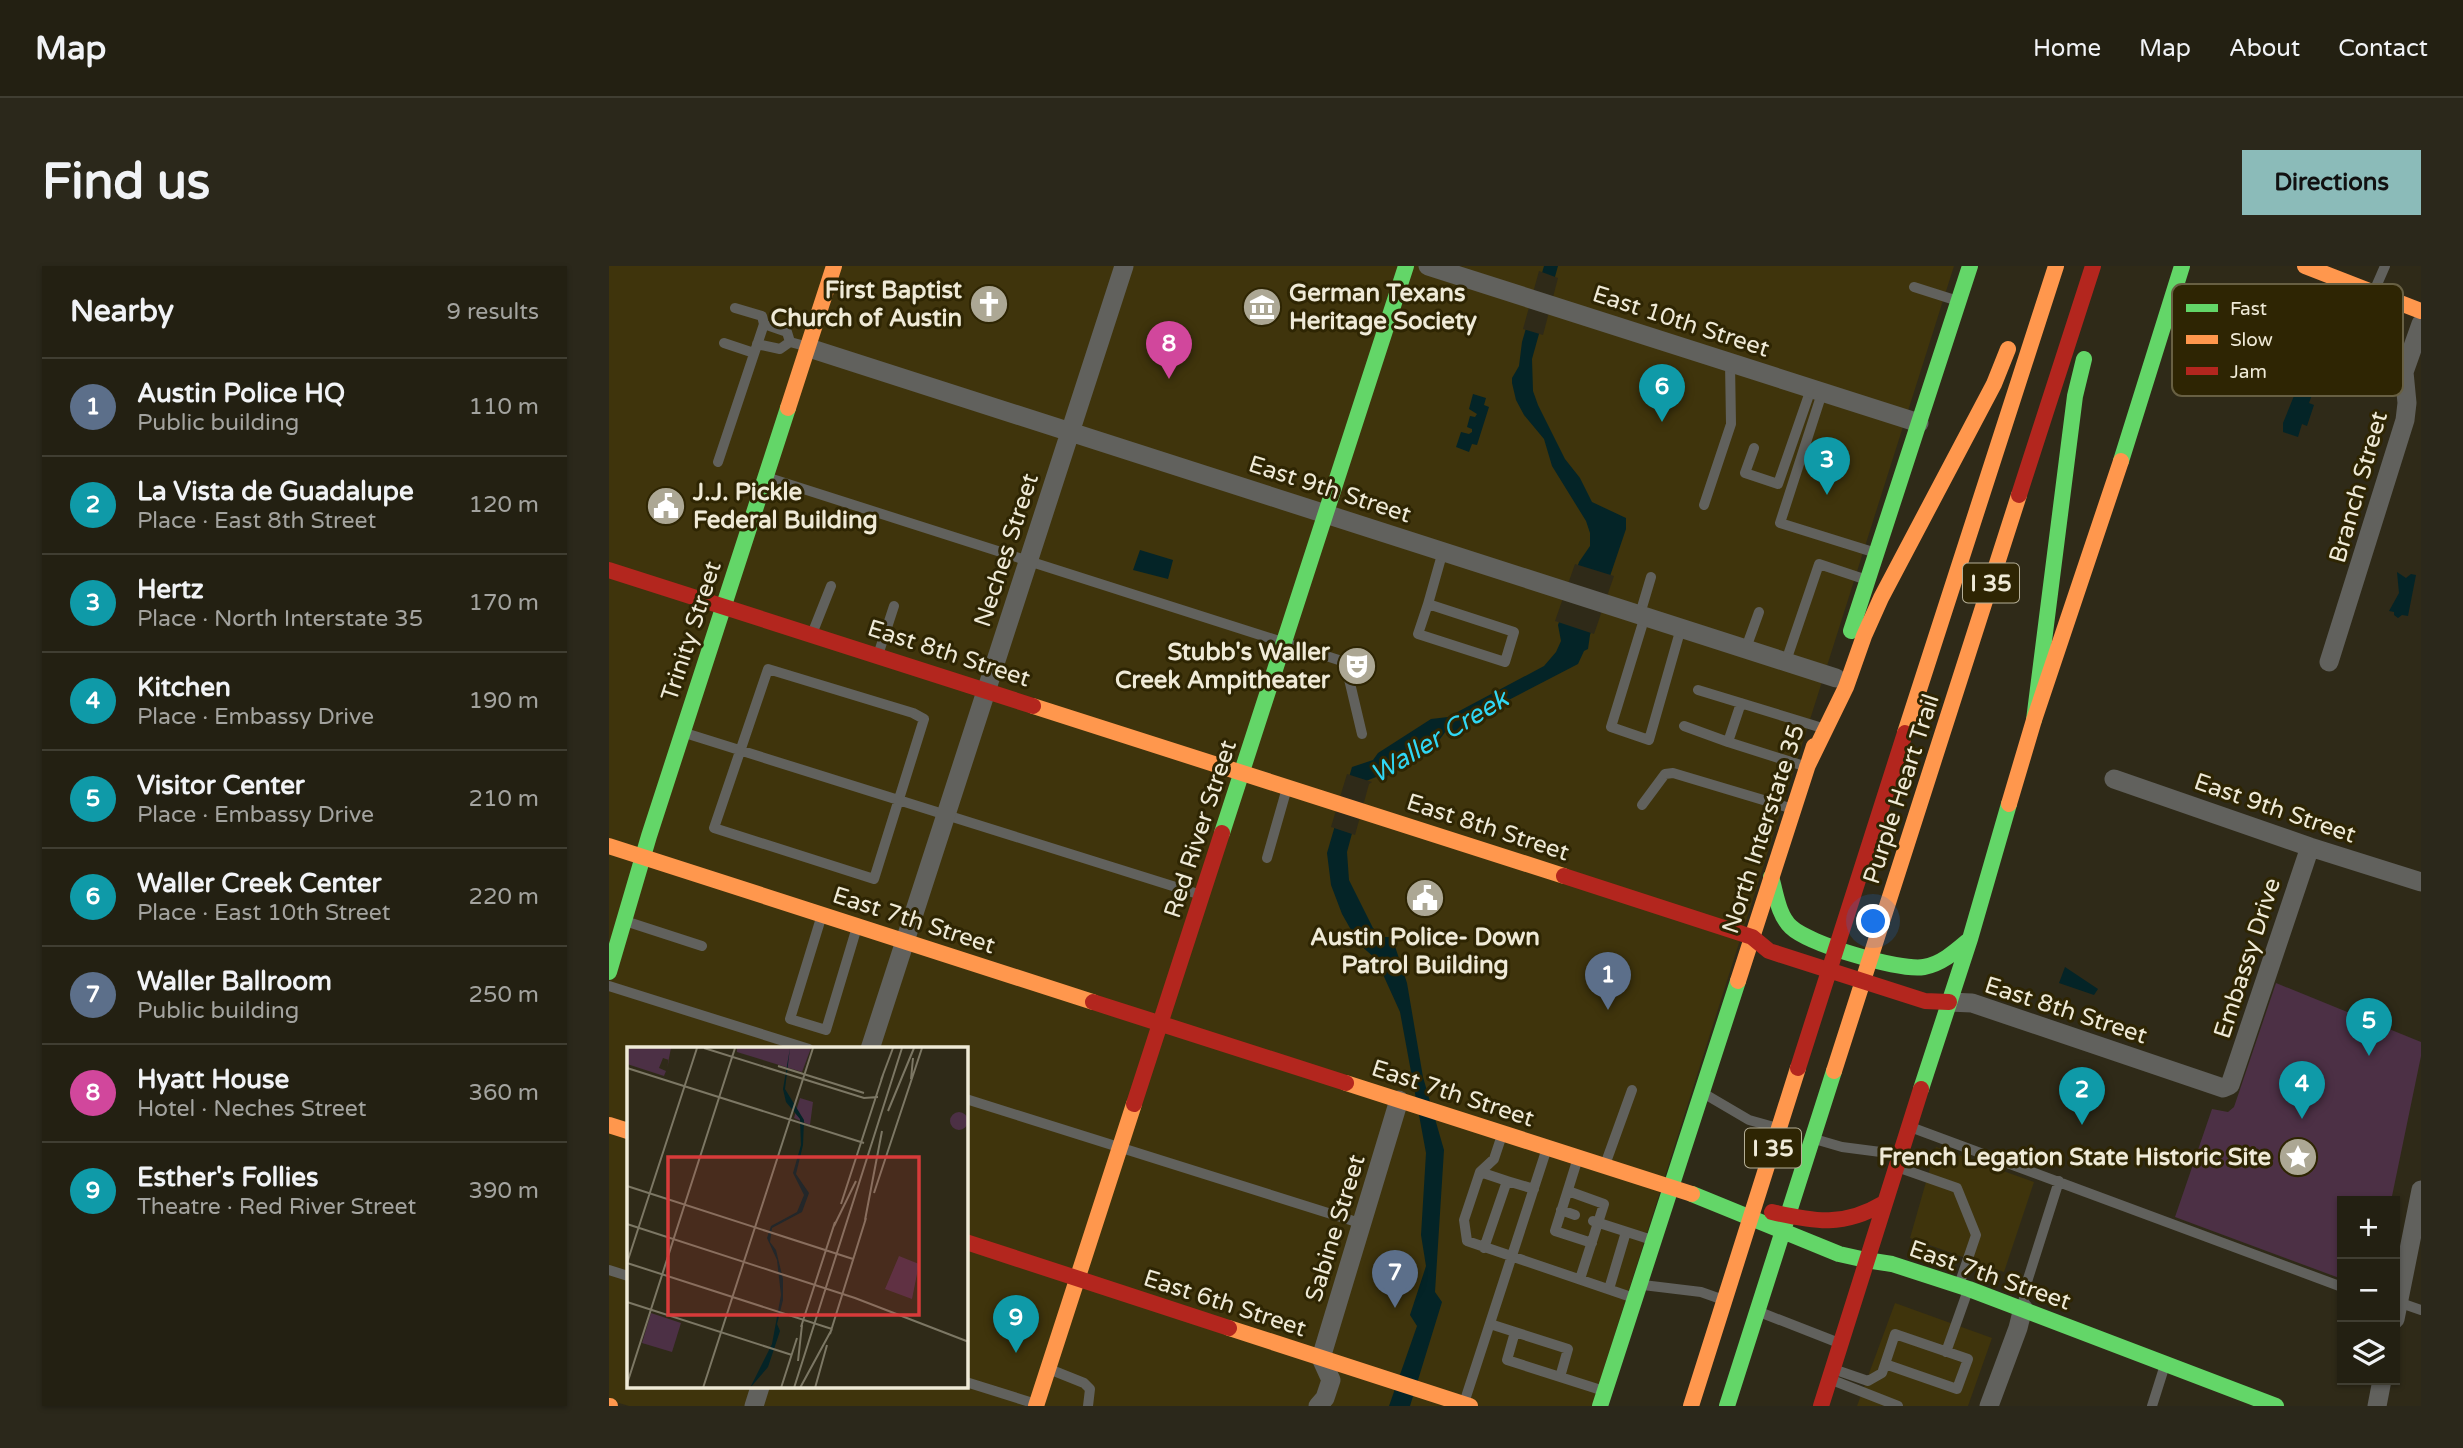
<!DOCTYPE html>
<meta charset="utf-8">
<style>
:root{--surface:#232012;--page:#2b281b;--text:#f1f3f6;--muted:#a3a39f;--line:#403e32;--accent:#8bbbb9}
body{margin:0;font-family:"Varela Round",sans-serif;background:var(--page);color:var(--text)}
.controls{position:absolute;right:21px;bottom:21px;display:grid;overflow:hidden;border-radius:0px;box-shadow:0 2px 5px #0004}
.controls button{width:63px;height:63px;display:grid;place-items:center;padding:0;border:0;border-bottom:2px solid var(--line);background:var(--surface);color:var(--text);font:35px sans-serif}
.you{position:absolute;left:1265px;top:656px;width:24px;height:24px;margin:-18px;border:5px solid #fff;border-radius:50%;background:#1a73e8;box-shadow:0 0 0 10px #1a73e833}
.badge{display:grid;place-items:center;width:46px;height:46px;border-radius:50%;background:var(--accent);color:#fff;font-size:23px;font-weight:700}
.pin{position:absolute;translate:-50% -58px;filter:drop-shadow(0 2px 4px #0008)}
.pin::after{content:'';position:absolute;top:37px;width:24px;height:21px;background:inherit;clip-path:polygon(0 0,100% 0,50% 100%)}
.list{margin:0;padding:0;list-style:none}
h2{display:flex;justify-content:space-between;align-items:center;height:91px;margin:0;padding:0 28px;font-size:30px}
h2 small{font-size:23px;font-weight:400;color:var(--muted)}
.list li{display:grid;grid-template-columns:46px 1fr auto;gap:21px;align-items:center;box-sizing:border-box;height:98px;padding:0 28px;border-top:2px solid var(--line)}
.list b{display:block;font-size:26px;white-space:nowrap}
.list p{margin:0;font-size:23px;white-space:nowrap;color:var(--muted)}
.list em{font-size:23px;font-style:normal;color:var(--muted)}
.icon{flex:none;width:38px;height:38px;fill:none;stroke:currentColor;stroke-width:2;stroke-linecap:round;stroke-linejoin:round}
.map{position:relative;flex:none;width:1812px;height:1140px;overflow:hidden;border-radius:0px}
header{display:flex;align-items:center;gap:42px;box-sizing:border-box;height:98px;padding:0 35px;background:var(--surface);border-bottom:2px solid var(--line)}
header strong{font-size:33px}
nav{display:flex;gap:38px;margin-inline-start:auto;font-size:24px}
.intro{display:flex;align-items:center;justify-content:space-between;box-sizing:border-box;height:168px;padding:0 42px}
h1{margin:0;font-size:49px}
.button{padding:18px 32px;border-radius:0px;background:var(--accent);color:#111;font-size:24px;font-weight:700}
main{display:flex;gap:42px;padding:0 42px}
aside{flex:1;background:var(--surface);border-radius:0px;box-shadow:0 2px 5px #0004}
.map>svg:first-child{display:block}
.built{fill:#3f340c;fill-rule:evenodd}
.green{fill:#4c3045}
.water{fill:#042427}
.pier{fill:#2f2a18}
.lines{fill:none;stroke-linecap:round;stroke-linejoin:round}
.lane{stroke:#61615d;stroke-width:10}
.street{stroke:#61615d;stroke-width:19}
.fast{stroke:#63d668;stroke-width:16}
.slow{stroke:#ff974d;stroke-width:16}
.jam{stroke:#b3261e;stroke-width:16}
.labels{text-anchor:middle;stroke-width:6;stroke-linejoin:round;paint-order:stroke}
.shield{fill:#2e2503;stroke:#b5af97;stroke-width:2}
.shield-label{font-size:23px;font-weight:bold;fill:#efead7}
.poi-label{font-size:24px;font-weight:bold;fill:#efead7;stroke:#2e2503;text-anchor:end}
.street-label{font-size:24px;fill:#efead7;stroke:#2e2503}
.water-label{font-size:26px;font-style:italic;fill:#30d7f4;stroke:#2e2503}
.inset-road{fill:none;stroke:#7c7764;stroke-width:2}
.view{fill:#d83b3a;fill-opacity:0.15;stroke:#d83b3a;stroke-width:3.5}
.inset-edge{fill:none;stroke:#efead7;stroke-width:3.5}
.key{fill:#2e2503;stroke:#686043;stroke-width:2}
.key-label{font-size:19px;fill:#efead7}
</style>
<header>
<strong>Map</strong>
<nav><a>Home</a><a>Map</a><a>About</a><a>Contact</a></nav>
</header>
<div class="intro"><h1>Find us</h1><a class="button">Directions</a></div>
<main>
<aside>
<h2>Nearby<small>9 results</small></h2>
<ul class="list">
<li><span class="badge" style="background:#5c6f8a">1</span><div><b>Austin Police HQ</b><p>Public building</p></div><em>110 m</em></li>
<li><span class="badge" style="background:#0f9aa8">2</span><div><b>La Vista de Guadalupe</b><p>Place · East 8th Street</p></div><em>120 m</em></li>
<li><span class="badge" style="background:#0f9aa8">3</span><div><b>Hertz</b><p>Place · North Interstate 35</p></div><em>170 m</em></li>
<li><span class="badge" style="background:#0f9aa8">4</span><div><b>Kitchen</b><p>Place · Embassy Drive</p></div><em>190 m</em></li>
<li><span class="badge" style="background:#0f9aa8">5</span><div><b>Visitor Center</b><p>Place · Embassy Drive</p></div><em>210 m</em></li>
<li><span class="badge" style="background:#0f9aa8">6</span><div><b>Waller Creek Center</b><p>Place · East 10th Street</p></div><em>220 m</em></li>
<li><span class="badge" style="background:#5c6f8a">7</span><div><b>Waller Ballroom</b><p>Public building</p></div><em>250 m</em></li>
<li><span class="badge" style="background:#d1479c">8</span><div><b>Hyatt House</b><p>Hotel · Neches Street</p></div><em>360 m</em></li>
<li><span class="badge" style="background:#0f9aa8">9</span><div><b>Esther's Follies</b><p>Theatre · Red River Street</p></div><em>390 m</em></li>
</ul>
</aside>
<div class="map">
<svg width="1812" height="1140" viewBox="0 0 1812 1140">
<rect width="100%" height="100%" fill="#2f2a18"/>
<path class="built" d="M 0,0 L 1345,0 L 983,1140 L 20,1140 L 0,1134 ZM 19,783 L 357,783 L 357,1121 L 19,1121 Z
M 1327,881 L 1425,916 L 1395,1006 L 1301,972 Z
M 1286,1037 L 1383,1072 L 1359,1140 L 1248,1140 Z"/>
<path class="green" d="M 1667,717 L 1812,776 L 1812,790 L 1782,935 L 1733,935 L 1733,1013 L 1566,951 L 1603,843 L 1619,846 L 1625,841 Z"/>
<path class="water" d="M 935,0 L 949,0 L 923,93 L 924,125 L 929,139 L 956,193 L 971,212 L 983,236 L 1017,252 L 1017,263 L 981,369 L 979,383 L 975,385 L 969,398 L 865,452 L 854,465 L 837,465 L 822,485 L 778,510 L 772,509 L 757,515 L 738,586 L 740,614 L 764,662 L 775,671 L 783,671 L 798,717 L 814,811 L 835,884 L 826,1026 L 833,1036 L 801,1140 L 780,1140 L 808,1060 L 801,1049 L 817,1000 L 812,969 L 817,887 L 791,746 L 767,693 L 750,678 L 733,648 L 722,619 L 718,587 L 743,501 L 764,494 L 769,487 L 822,453 L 839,451 L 935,400 L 947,386 L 952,375 L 949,359 L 970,296 L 981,280 L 981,267 L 977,255 L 943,200 L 935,173 L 915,149 L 907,134 L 903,117 L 903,112 L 910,100 L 913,76 Z
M 1689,120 L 1704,126 L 1700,137 L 1705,139 L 1698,160 L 1693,158 L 1689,171 L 1674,166 L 1674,157 Z
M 864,128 L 877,132 L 875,139 L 880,141 L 868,179 L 863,178 L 860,186 L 847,181 L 852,166 L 860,168 L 863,166 L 863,163 L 858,161 L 861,150 L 866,151 L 868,148 L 860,143 Z
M 531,284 L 564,294 L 559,313 L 524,304 Z
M 1788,306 L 1797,312 L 1802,308 L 1807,309 L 1799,350 L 1793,349 L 1789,352 L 1785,349 L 1785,346 L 1780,345 L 1790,327 Z
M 1456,701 L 1489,723 L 1485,729 L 1450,717 Z"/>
<path class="pier" d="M 930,5 L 949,12 L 934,69 L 914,63 Z
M 966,298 L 1005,310 L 985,368 L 946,355 Z
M 738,508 L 763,516 L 760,518 L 746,569 L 722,561 Z"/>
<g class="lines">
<path class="lane" d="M 1305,21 L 1349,35
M 1766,23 L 1776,0
M 126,42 L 153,50 L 155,58
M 115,77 L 145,87
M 148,78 L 171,83 L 181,76
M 1213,127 L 1171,257 L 1264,286
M 1145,182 L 1136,207 L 1169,218 L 1202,123
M 109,196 L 155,58 L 178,66 L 181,76 L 196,80
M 157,211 L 736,396 L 753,468
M 1095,239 L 1122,158 L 1121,97
M 819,338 L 809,368 L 896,396 L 905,366 L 819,338 L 834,285
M 1031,348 L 1042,311
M 1036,350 L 1002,461 L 1040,474 L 1072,362
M 203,368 L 222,320
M 1137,382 L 1150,346
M 269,389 L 285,340
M 1177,395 L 1210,298 L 1258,314
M 159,403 L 304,447 L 315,453 L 265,613 L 105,562 Z
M 1089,424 L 1210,461
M 1132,437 L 1119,476 L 1195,500
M 1075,460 L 1119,476
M 76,467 L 589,628
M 1033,539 L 1056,508 L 1064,507 L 1181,542
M 658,592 L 678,522
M 212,652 L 181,753 L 217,764 L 248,661
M 16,655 L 93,680
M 0,720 L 200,783
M 1094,827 L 1140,854 L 1165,861
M 357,833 L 754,958
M 1304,862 L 1733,1021
M 893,869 L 885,893 L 871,906 L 855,954 L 858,975 L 1025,1032
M 1209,874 L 1233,881 L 1287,888
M 968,895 L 946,965 L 983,977
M 997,896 L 1023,824
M 1288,901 L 1348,922 L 1367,969 L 1351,1016
M 871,906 L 898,915 L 875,982
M 898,915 L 925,923
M 959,925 L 995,938 L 971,1013
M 952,944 L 966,949
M 984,955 L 1043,974
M 0,1004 L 19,1010
M 1034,1019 L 1092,1026 L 1109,1032
M 1000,1023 L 1017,966
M 1786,1035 L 1812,1044
M 1414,1038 L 1417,1019 L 1450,915
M 1153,1047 L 1230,1077
M 881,1058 L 906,1066
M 1286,1068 L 1359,1093 L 1348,1123 L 1276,1098 Z
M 1337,1086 L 1358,1027
M 440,1103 L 475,1117 L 481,1123 L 479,1140
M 1227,1104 L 1259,1115 L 1273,1107 L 1276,1098
M 951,1111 L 959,1083 L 906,1066 L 898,1094 L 995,1125
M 1223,1114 L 1289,1140
M 357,1116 L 427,1138
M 856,1134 L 938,882
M 1543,1140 L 1555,1102"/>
<path class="street" d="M 819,0 L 1310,157
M 200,82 L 1227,412
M 1720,396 L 1796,154 L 1798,137 L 1795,106 L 1812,58
M 1505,513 L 1701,581 L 1812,616
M 1340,736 L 1363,737 L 1614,822 L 1621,819 L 1701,581
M 261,783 L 515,0
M 1786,1053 L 1812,924
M 145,1140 L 151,1121
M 709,1140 L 716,1132 L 722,1114 L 712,1092 L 790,834
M 1380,1140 L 1409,1062 L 1414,1042
M 1768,1140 L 1773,1114"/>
<path class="fast" d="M 1512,195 L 1573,0
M 1242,365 L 1361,0
M 1425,454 L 1466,130 L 1475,93
M 613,567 L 797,0
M 1162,611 C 1167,627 1169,649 1182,661 C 1200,678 1290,705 1315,701 C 1333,698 1348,684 1361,673
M 0,706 L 40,570 L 179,142
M 1312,823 L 1361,673 L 1400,538
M 1083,928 L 1230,988 L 1257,994
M 1257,994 L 1283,998 L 1360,1023 L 1667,1140
M 991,1140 L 1129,715
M 1118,1140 L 1225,805"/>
<path class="slow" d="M 1696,0 L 1812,45
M 179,142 L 225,0
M 424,440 L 955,610
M 1296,467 L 1447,0
M 1198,501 L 1237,421 L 1255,370 L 1272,332 L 1385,118 L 1399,83
M 1400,538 L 1425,454 L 1512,195
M 0,580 L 484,736
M 1129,715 L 1205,480
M 1225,805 L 1410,229
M 737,817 L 1083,928
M 0,859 L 19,865
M 620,1062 L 861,1140
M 0,1140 L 1,1140
M 427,1140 L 525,838
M 1082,1140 L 1189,802"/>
<path class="jam" d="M 1410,229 L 1484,0
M 0,304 L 424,440
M 955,610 L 1143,671 L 1160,685 L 1316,735 L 1340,736
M 484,736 L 737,817
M 1189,802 L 1296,467
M 525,838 L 613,567
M 1163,946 C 1206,956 1235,961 1275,937
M 357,976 L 620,1062
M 1212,1140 L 1312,823"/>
</g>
<defs>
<g id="church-disc" transform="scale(2.0125)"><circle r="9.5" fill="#aca794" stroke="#2e2503"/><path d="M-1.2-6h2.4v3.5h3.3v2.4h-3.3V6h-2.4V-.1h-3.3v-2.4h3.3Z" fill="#fff"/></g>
<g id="museum-disc" transform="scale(2.0125)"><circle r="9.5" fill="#aca794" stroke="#2e2503"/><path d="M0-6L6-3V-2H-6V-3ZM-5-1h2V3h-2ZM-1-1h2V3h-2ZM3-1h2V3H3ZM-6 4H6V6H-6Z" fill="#fff"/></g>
<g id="civic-disc" transform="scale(2.0125)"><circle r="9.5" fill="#aca794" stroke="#2e2503"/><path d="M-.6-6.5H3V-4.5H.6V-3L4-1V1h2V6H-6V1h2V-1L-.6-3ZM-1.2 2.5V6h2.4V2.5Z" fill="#fff"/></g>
<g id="theatre-disc" transform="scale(2.0125)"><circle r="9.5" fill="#aca794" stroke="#2e2503"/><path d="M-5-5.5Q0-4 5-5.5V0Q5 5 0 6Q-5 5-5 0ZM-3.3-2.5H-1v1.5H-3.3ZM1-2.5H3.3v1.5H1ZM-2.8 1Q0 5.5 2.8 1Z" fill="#fff"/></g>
<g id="sight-disc" transform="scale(2.0125)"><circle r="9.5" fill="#aca794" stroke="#2e2503"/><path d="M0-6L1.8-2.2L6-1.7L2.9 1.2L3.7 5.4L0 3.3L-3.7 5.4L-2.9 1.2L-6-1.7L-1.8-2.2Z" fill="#fff"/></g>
</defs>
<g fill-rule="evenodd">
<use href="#church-disc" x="380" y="38"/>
<use href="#museum-disc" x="653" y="41"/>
<use href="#civic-disc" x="57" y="240"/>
<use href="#theatre-disc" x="748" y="400"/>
<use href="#civic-disc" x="816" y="632"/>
<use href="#sight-disc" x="1689" y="891"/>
</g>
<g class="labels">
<g class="shield">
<rect x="1354" y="297.5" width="56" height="39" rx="5"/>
<rect x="1136" y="862.5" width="56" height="39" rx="5"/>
</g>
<g class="shield-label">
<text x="1382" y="325">I 35</text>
<text x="1164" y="890">I 35</text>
</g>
<g class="poi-label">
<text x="353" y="32">First Baptist<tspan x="353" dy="28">Church of Austin</tspan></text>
<text x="680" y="35" text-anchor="start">German Texans<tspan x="680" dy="28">Heritage Society</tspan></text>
<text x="84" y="234" text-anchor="start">J.J. Pickle<tspan x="84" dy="28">Federal Building</tspan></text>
<text x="721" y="394">Stubb's Waller<tspan x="721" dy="28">Creek Ampitheater</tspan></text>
<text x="816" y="679" text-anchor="middle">Austin Police- Down<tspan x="816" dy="28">Patrol Building</tspan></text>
<text x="1662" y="899">French Legation State Historic Site</text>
</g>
<g class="street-label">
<text transform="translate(1072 55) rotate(18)" y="8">East 10th Street</text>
<text transform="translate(1749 221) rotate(-74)" y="8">Branch Street</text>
<text transform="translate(721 223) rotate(18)" y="8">East 9th Street</text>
<text transform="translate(397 284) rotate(-72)" y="8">Neches Street</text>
<text transform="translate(82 365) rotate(-72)" y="8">Trinity Street</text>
<text transform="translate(340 387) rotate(18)" y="8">East 8th Street</text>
<text transform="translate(1292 523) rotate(-72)" y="8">Purple Heart Trail</text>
<text transform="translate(1666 542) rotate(19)" y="8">East 9th Street</text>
<text transform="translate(879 561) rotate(18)" y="8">East 8th Street</text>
<text transform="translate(591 563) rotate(-72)" y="8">Red River Street</text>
<text transform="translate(1154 563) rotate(-72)" y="8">North Interstate 35</text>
<text transform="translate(305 654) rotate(18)" y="8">East 7th Street</text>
<text transform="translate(1638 692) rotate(-72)" y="8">Embassy Drive</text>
<text transform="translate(1457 744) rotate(18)" y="8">East 8th Street</text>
<text transform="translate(844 827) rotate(18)" y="8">East 7th Street</text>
<text transform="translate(726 962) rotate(-73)" y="8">Sabine Street</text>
<text transform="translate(1381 1009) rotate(19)" y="8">East 7th Street</text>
<text transform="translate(616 1037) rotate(18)" y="8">East 6th Street</text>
</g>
<g class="water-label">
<text transform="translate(830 470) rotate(-31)" y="9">Waller Creek</text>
</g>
</g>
<g transform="translate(18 781)">
<rect width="341" height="341" fill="#2f2a18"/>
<path d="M 0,1 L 44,1 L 40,21 L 42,13 L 36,11 L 32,21 L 39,24 L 37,29 L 0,17 ZM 110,1 L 184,1 L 175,25 L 110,5 ZM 173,51 L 186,55 L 183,78 L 167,71 ZM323 74a9 9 0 1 1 18 0a9 9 0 1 1-18 0ZM 272,209 L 292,217 L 285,252 L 258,242 ZM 24,266 L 54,276 L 45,305 L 15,296 Z" fill="#4c3045"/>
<path d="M 163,1 L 158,42 L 177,73 L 176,98 L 169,127 L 182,146 L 175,165 L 145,181 L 143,195 L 149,203 L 156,232 L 156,253 L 150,277 L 153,284 L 141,320 L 123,341 L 145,297 L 154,248 L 150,213 L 140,191 L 144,179 L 170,165 L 177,148 L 166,126 L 174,98 L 173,72 L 159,55 L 156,42 Z" fill="#042427"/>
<path class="inset-road" d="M 77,1 L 237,51 L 251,50M 151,19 L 237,46M 0,21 L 237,96M 284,32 L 286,11M 254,33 L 266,1M 261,64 L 287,1M 0,139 L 226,212M 247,146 L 295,1M 214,157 L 256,28M 238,173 L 255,84M 0,177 L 228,251 L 342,295M 207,179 L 229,134M 0,216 L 70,1M 0,216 L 205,282M 0,255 L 165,308M 174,280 L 208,175M 203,287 L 239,171M 171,314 L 175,278M 0,337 L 108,1M 76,341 L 186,1M 154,341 L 170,291M 167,341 L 275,1M 173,341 L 205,282M 188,341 L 200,298"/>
<path class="view" d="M 41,110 L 292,110 L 292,268 L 41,268 Z"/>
<rect width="341" height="341" class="inset-edge"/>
</g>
<rect x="1563" y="18" width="231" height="112" rx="10" class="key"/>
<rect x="1577" y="38" width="32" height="8" fill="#63d668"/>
<rect x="1577" y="69" width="32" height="9" fill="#ff974d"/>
<rect x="1577" y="101" width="32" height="8" fill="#b3261e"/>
<g class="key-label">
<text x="1621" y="49">Fast</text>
<text x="1621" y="80">Slow</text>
<text x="1621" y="112">Jam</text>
</g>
</svg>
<div class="controls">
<button>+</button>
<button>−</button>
<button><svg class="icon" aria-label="layers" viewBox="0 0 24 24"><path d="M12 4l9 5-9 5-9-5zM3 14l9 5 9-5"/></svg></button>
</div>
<div class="you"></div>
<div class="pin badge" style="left:999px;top:744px;background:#5c6f8a">1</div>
<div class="pin badge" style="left:1473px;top:859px;background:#0f9aa8">2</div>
<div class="pin badge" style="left:1218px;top:229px;background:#0f9aa8">3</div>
<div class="pin badge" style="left:1693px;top:853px;background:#0f9aa8">4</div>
<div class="pin badge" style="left:1760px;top:790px;background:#0f9aa8">5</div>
<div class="pin badge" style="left:1053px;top:156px;background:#0f9aa8">6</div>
<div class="pin badge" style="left:786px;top:1042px;background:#5c6f8a">7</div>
<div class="pin badge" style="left:560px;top:113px;background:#d1479c">8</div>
<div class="pin badge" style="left:407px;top:1087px;background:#0f9aa8">9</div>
</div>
</main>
